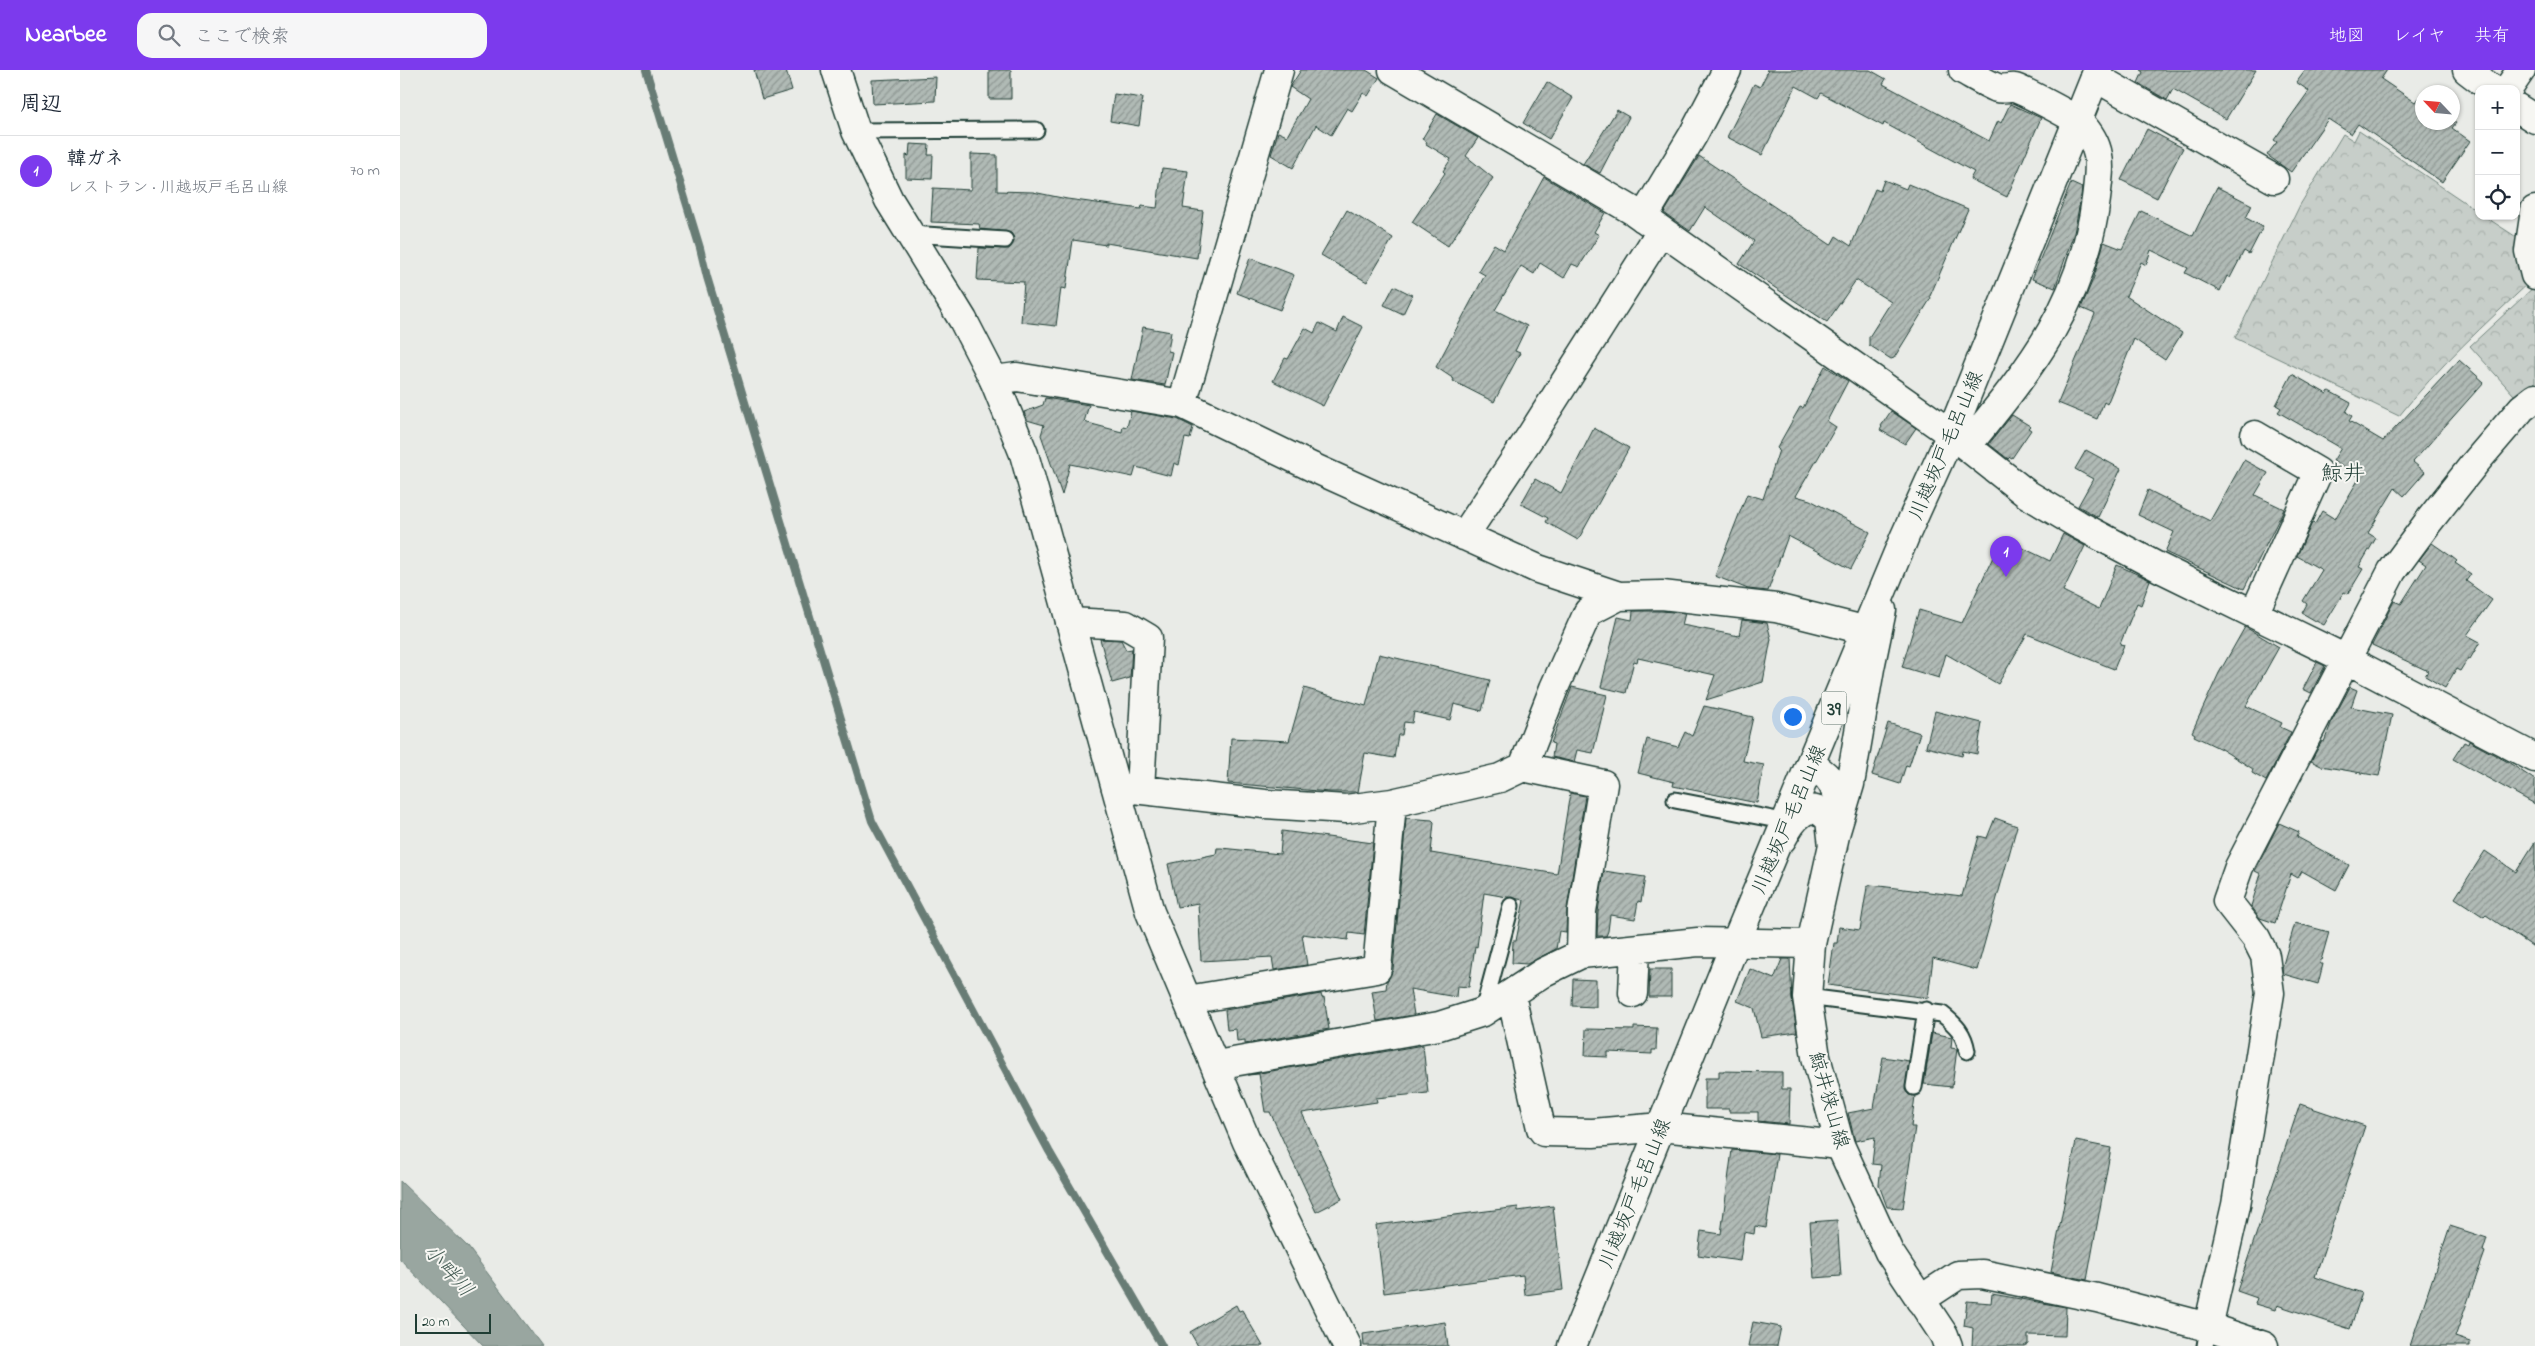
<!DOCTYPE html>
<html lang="ja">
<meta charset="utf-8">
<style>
:root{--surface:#fff;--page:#f6f6f7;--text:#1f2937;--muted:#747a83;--line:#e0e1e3;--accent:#7c3aed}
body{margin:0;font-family:"Indie Flower","Klee One",sans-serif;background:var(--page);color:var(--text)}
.controls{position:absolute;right:15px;top:15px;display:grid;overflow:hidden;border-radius:10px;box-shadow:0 1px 4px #0004}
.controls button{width:45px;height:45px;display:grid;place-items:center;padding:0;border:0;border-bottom:1px solid var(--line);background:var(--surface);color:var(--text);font:25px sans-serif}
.compass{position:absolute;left:2015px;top:15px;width:45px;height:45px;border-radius:50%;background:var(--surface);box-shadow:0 1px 4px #0004;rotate:296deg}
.scale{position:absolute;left:15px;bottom:12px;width:76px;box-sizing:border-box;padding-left:5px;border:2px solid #1f3d34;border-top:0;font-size:14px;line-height:18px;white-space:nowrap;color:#1f3d34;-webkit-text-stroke:4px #f6f6f2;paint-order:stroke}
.you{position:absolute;left:1392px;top:646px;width:18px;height:18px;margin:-12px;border:4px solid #fff;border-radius:50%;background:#1a73e8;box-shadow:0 0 0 8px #1a73e833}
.badge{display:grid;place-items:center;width:32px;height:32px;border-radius:50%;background:var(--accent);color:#fff;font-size:16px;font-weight:700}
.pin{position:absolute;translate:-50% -41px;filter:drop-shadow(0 1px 2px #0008)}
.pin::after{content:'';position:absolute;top:26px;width:18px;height:15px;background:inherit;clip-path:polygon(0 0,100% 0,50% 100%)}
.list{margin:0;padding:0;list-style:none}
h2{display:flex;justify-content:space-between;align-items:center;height:65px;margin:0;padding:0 20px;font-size:21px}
h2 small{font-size:16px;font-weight:400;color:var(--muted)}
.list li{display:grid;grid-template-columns:32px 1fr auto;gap:15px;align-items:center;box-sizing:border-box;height:70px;padding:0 20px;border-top:1px solid var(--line)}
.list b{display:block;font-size:19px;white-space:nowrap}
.list p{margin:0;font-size:16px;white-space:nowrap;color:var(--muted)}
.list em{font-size:16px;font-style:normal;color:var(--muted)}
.icon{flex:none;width:28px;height:28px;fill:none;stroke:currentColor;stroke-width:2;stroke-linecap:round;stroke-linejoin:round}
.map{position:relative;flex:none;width:2135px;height:1276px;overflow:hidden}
header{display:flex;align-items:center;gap:30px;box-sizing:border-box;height:70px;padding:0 25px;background:var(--accent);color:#fff}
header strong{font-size:24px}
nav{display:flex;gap:28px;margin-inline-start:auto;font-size:18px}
.search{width:350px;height:45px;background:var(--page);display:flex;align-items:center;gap:12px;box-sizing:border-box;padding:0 18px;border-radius:15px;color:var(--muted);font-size:19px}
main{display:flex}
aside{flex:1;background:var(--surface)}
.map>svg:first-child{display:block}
.forest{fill:url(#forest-crowns);stroke:#73867e}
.water{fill:#99a6a0;stroke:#687c75}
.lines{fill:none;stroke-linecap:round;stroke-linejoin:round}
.stream{stroke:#687c75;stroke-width:8}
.building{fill:url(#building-hatch);stroke:#1f3d34}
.service-casing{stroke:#1f3d34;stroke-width:19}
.minor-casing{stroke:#1f3d34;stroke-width:31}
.tertiary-casing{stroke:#1f3d34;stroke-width:31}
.secondary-casing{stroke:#1f3d34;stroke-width:31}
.primary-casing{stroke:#1f3d34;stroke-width:31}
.service{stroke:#f6f6f2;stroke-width:15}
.minor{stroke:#f6f6f2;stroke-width:28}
.tertiary{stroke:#f6f6f2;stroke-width:28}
.secondary{stroke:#f6f6f2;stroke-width:28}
.primary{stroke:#f6f6f2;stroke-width:28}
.labels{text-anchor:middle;stroke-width:4;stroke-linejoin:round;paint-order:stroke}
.shield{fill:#f6f6f2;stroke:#60746d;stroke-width:1}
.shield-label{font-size:19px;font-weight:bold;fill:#1f3d34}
.street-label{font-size:20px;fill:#1f3d34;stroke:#f6f6f2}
.water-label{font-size:21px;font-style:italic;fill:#445c54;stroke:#f6f6f2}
.quarter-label{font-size:22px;fill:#1f3d34;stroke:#f6f6f2}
</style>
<header>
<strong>Nearbee</strong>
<div class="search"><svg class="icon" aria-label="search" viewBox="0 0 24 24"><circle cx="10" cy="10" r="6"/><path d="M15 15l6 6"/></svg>ここで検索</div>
<nav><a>地図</a><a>レイヤ</a><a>共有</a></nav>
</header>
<main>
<aside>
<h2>周辺<small></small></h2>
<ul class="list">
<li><span class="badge">1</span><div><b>韓ガネ</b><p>レストラン · 川越坂戸毛呂山線</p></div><em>70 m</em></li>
</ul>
</aside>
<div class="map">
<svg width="2135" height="1276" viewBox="0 0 2135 1276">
<defs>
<pattern id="forest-crowns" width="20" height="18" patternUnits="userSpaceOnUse" patternTransform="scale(1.25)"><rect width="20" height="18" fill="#c7cec9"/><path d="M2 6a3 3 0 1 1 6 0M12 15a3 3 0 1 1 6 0" fill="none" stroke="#aab2ad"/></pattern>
<pattern id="building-hatch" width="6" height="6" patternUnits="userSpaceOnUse" patternTransform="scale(1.25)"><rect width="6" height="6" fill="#b0bab5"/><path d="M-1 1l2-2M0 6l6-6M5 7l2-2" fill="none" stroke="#8f9894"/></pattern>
</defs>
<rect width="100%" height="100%" fill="#e9ebe7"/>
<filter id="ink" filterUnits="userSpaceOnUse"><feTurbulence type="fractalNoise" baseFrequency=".02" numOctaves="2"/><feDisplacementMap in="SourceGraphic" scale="10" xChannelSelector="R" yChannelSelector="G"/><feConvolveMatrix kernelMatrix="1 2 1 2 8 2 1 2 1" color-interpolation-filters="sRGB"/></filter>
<g filter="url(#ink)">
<path class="forest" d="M 1959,61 L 2079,142 L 2079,146 L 2084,146 L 2121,170 L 2131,211 C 2085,254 2038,297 1999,346 L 1835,268 L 1900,135 L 1943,64 L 1954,71 Z
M 2135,216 L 2135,319 L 2122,334 L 2070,276 Z"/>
<path class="water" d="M 0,1111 L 68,1177 L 142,1276 L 83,1276 L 0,1189 Z"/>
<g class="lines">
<path class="stream" d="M 246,0 L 300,178 L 307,207 L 472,751 L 649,1081 L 762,1276"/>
</g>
<path class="building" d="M 354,0 L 386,0 L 392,20 L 362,29 Z
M 589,0 L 611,0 L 611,29 L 589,29 Z
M 901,0 L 966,0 L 979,8 L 968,26 L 963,23 L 952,41 L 947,38 L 931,65 L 916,55 L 893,98 L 871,85 L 878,62 L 887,66 L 908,29 L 890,17 Z
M 1366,0 L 1470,0 L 1486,9 L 1483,14 L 1589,71 L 1598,51 L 1601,53 L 1610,34 L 1641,48 L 1607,127 L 1570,109 L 1574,102 L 1484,53 L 1483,56 L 1421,23 L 1418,28 L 1396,16 L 1362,85 L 1327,67 L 1354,14 L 1360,17 L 1368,1 Z
M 1740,0 L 1856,0 L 1826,49 L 1773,19 L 1767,30 L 1738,13 L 1743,2 Z
M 1905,0 L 1987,0 L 1981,9 L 2015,32 L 2018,28 L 2022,31 L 2022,52 L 2052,51 L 2056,53 L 2052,58 L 2070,71 L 2042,112 L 1958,54 L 1951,64 L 1928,49 L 1891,102 L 1867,85 L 1877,72 L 1874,70 L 1909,21 L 1896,12 Z
M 536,7 L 535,31 L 473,34 L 472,10 Z
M 1147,12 L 1173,28 L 1149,69 L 1123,53 Z
M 714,24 L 743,28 L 739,56 L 710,51 Z
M 1217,40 L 1229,47 L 1200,103 L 1183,94 Z
M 1037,44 L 1078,68 L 1066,86 L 1093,108 L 1048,176 L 1012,152 L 1045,103 L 1043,101 L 1051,89 L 1026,74 L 1027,72 L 1022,69 Z
M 1747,59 L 1783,78 L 1757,128 L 1721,110 Z
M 510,74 L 529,75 L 528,85 L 533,85 L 532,109 L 506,108 L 506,85 L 509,86 Z
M 571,84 L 597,85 L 597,121 L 633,122 L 667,129 L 741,139 L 742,136 L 757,138 L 762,98 L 788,101 L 783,138 L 803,141 L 797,188 L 706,173 L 706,175 L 673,170 L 666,219 L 661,218 L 656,256 L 621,252 L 624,212 L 577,210 L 579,178 L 609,179 L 614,171 L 611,163 L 580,159 L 579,154 L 531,152 L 533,118 L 571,120 Z
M 1299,86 L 1431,175 L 1436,166 L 1451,176 L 1475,119 L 1480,121 L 1484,110 L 1506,119 L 1508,114 L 1568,139 L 1530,226 L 1531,228 L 1494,288 L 1491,289 L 1469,275 L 1469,267 L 1491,232 L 1456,210 L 1427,252 L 1339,194 L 1354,171 L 1305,137 L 1290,161 L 1264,143 Z
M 1144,107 L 1205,143 L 1194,162 L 1199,165 L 1179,197 L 1172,194 L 1164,208 L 1140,193 L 1134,204 L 1121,196 L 1095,240 L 1127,256 L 1115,281 L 1120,283 L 1094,332 L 1053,311 L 1054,309 L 1036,297 L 1085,205 L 1078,201 L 1094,174 L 1104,180 Z
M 1671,113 L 1682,118 L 1681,127 L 1674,163 L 1655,218 L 1632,209 Z
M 1817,117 L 1852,135 L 1846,148 L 1863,157 L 1849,184 L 1844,181 L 1830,208 L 1827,206 L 1820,221 L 1785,203 L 1788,198 L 1751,180 L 1746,195 L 1741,192 L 1726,226 L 1782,263 L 1765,290 L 1734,269 L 1707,334 L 1704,332 L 1697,349 L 1658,333 L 1695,244 L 1681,238 L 1694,207 L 1704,172 L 1722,179 L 1741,141 L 1793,166 Z
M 947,140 L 993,168 L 967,212 L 921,185 Z
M 850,188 L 894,205 L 880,240 L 837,223 Z
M 994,216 L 1012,225 L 1003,244 L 984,235 Z
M 943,247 L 963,257 L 923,336 L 873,311 L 885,288 L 888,289 L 905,258 L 914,263 L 919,253 L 937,262 Z
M 743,257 L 771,262 L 768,281 L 772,282 L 765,315 L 732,310 Z
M 2059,290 L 2084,312 L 2013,392 L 2025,402 L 2004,426 L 1995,418 L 1968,463 L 1976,468 L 1959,497 L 1963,499 L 1948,524 L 1944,522 L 1924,555 L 1914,550 L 1902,543 L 1907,534 L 1903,531 L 1922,500 L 1897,486 L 1912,453 L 1915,454 L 1922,441 L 1935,449 L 1960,407 L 1933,391 L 1941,378 L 1878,342 L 1881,338 L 1876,335 L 1892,304 L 1927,324 L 1929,321 L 1951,333 L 1946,342 L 1952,346 L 1949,351 L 1983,371 Z
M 1425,296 L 1448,311 L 1427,351 L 1436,357 L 1396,426 L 1410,430 L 1470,462 L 1451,499 L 1388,466 L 1368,521 L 1348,519 L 1315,506 L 1347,424 L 1363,429 L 1379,380 L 1377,378 L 1400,337 L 1403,338 Z
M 645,328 L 689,335 L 684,352 L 722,362 L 723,356 L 727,357 L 731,341 L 777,349 L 793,357 L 790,369 L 785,368 L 779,395 L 774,393 L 771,406 L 736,397 L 733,407 L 670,394 L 662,425 L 641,365 L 644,355 L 627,350 L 624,342 L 643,335 Z
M 1491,341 L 1516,358 L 1505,374 L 1480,360 L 1482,357 L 1481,356 Z
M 1612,345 L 1630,356 L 1628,358 L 1631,360 L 1612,388 L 1610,387 L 1608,389 L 1589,374 Z
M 1194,358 L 1229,378 L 1178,470 L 1146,452 L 1148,448 L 1121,434 L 1135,409 L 1161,423 Z
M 1686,380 L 1721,399 L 1698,447 L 1678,436 L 1693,409 L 1675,399 Z
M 1844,390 L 1868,403 L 1855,425 L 1884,439 L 1844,519 L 1765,482 L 1774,462 L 1738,445 L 1748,420 L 1810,451 Z
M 1663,464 L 1685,476 L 1663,521 L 1699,539 L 1717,495 L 1750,510 L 1741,535 L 1737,533 L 1720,574 L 1724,575 L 1714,599 L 1627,564 L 1598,614 L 1546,584 L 1539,608 L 1502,597 L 1519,540 L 1562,553 L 1602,468 L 1650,491 Z
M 2032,473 L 2052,487 L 2057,491 L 2055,493 L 2071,504 L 2066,511 L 2092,530 L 2067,565 L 2080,572 L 2070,589 L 2068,588 L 2060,601 L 2056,599 L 2045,618 L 2025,606 L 2028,601 L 1972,575 L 1994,531 L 2001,534 L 2026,495 L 2019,490 Z
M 1233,541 L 1261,541 L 1285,543 L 1282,555 L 1339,566 L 1342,550 L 1367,553 L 1371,569 L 1363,612 L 1306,630 L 1315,605 L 1238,588 L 1237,592 L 1234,591 L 1226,623 L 1201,617 L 1218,547 L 1232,550 Z
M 1845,557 L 1879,577 L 1846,636 L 1882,653 L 1880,657 L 1891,662 L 1866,711 L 1852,703 L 1853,699 L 1821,679 L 1794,666 L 1795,664 L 1792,662 L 1819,603 Z
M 700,569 L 721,570 L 726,580 L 732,579 L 730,608 L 712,613 Z
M 979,584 L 1090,610 L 1082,641 L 1054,634 L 1050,650 L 1014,642 L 1012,653 L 1004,652 L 1002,665 L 998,665 L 994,688 L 965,683 L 958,722 L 929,722 L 828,713 L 831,668 L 889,671 L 904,618 L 966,636 Z
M 1917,592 L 1925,596 L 1911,623 L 1903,619 Z
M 1172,617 L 1207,625 L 1193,683 L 1177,680 L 1174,692 L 1152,687 L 1154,674 L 1151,673 Z
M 1950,617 L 1957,620 L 1951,637 L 1992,645 L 1979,706 L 1921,696 L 1911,691 L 1922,671 L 1924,672 L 1932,651 Z
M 1304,636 L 1353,647 L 1343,691 L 1364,695 L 1357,733 L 1273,716 L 1274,712 L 1238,703 L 1247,669 L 1278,677 L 1285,662 L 1292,666 Z
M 1535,641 L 1582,653 L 1577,684 L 1563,681 L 1562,686 L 1526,677 Z
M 1488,653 L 1520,663 L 1509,696 L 1506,695 L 1500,714 L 1472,705 Z
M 2069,671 L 2108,692 L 2135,710 L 2135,734 L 2053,689 L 2064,672 L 2068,674 Z
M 1170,723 L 1185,726 L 1167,839 L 1166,862 L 1159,861 L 1156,879 L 1127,894 L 1112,893 L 1113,871 L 1116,871 L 1124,830 L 1084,823 L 1077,877 L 1075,876 L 1069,917 L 1057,916 L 1056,927 L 1010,919 L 1014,945 L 977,951 L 972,921 L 986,919 L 987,911 L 993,900 L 1006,748 L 1032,750 L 1034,752 L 1031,783 L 1157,804 Z
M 1595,748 L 1617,756 L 1577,900 L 1533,888 L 1528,928 L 1428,915 L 1434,873 L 1437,873 L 1439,857 L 1460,860 L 1467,817 L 1471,815 L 1562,826 L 1579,766 L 1587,768 Z
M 1879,753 L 1899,762 L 1897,767 L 1949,795 L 1936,820 L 1902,801 L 1898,808 L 1891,804 L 1875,853 L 1860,848 L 1851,836 L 1861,804 L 1855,801 Z
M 882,761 L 973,773 L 964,865 L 949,863 L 948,870 L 902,864 L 907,895 L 874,900 L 872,887 L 801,891 L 798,833 L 777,837 L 768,794 L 816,784 L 817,778 L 821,778 L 880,784 Z
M 2135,772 L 2135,878 L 2086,845 L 2084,847 L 2055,828 L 2085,781 L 2116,802 Z
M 1204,801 L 1245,807 L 1241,832 L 1238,831 L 1235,849 L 1210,845 L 1208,861 L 1206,866 L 1197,866 L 1198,842 Z
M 1895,853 L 1929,862 L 1920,894 L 1923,894 L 1918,914 L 1883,904 L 1882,898 Z
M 1382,889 L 1390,889 L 1392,929 L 1397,962 L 1361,967 L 1354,938 L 1337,931 L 1350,899 L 1374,909 Z
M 1250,899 L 1271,899 L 1271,927 L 1249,927 Z
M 1173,909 L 1196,910 L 1196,937 L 1172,936 Z
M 921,924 L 922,928 L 924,927 L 929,959 L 845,974 L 845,970 L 837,971 L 836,959 L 827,960 L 825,940 Z
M 1234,957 L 1257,958 L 1256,980 L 1252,980 L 1252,984 L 1208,982 L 1208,987 L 1185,986 L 1186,959 L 1234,960 Z
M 1532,963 L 1552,967 L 1551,978 L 1557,979 L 1552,1017 L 1524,1014 Z
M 1023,975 L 1028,1023 L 976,1028 L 977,1032 L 902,1043 L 942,1129 L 916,1142 L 870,1042 L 865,1042 L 859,1004 L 848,1005 Z
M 1483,987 L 1509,991 L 1505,1020 L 1509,1025 L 1515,1026 L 1511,1057 L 1515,1057 L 1503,1138 L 1487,1137 L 1479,1115 L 1481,1095 L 1472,1094 L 1475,1067 L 1455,1071 L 1448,1043 L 1474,1038 Z
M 1319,1001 L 1382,1002 L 1382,1019 L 1390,1019 L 1389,1054 L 1358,1051 L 1358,1042 L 1329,1042 L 1329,1039 L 1305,1039 L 1305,1008 L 1319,1008 Z
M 1900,1034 L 1965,1056 L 1915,1207 L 1962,1223 L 1950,1259 L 1877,1235 L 1875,1240 L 1855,1234 L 1857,1228 L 1837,1221 Z
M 1676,1071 L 1711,1078 L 1687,1210 L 1651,1202 Z
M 1332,1080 L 1377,1084 L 1366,1158 L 1355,1156 L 1354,1164 L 1344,1162 L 1340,1191 L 1298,1185 L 1301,1161 L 1321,1164 Z
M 1153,1136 L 1163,1220 L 1125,1225 L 1123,1205 L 984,1223 L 976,1155 L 1118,1137 L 1118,1141 Z
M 1437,1150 L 1441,1206 L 1414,1208 L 1410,1152 Z
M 2050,1156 L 2087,1168 L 2083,1181 L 2085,1182 L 2055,1267 L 2070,1272 L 2070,1276 L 2010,1276 Z
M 1592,1224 L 1666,1237 L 1665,1266 L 1628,1265 L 1628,1274 L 1624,1276 L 1572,1276 L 1573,1258 L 1564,1256 L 1567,1231 L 1591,1233 Z
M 836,1235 L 839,1241 L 842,1240 L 863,1276 L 798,1276 L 790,1262 Z
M 1045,1252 L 1048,1276 L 964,1276 L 963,1264 Z
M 1353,1252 L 1381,1257 L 1377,1276 L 1348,1276 Z"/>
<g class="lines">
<g class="service-casing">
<path id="service" d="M 456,61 L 636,60
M 510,164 L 605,170
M 1275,730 L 1388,752
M 1407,927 L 1542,944 C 1556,955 1564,963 1567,981
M 1083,941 L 1111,836
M 1514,1017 L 1526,940
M 1805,1276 L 1808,1257"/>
</g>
<g class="minor-casing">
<path id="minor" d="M 993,0 L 1235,142 L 1551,364 L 1627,424 L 1679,455 L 1760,498 L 1946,589 L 2135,688
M 1563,0 C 1574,6 1585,13 1597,18 C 1603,20 1609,17 1615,18 C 1624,21 1672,46 1679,52 C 1704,77 1700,96 1696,129 C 1683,234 1631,297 1567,376
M 2067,0 L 2092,19
M 1695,7 L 1874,109
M 2108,19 L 2121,0
M 2116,37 L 2135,49
M 2135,140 L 2129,181 L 2135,205
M 1243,148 L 1293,65 L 1327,0
M 594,310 L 617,307 L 782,334 L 879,0
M 782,334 L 912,397 L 1138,499 L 1219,526
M 1064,466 L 1130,367 L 1261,161
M 1854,544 L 1918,402 L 1855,365
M 670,552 L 726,555 L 748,568 L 740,720
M 1123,697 L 1203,714 L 1182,841 L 1181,884
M 716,717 L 865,734 L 946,739 L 992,733 L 1100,708 L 1123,697 L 1154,618 L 1188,542 L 1219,526 L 1262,525 L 1376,538 L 1452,557 L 1466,563
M 1233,923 L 1235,879
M 1111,925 L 1141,1058 L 1144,1062 L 1193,1063 L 1261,1057 L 1440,1075
M 787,930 L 977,899 L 992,733
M 816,995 L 1039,956 L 1083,942 L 1144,902 L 1181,884 L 1298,872 L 1411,874
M 1520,1230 L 1558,1205 L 1582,1204 L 1697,1228 L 1808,1257 L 1864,1276
M 1808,1257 L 1836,1135 L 1870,923 L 1865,886 L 1856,868 L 1827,831 L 1839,797 L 1992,501 L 2029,451 L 2075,393 L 2122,338 L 2135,328"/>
</g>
<g class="tertiary-casing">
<path id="tertiary" d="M 436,0 L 456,61 L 489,130 L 563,250 L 594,310 L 624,384 L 750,842 L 847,1072 L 947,1276"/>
</g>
<g class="secondary-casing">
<path id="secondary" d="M 1482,540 L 1470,598 L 1450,714 L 1436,761 L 1411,874 L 1407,927 L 1416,987 L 1440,1075 L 1489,1182 L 1544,1265 L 1548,1276
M 1413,690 C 1414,699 1422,701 1428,708 C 1438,718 1438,734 1437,747
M 1382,769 C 1393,748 1409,726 1430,750 L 1433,776"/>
</g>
<g class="primary-casing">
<path id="primary" d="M 1172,1276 L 1335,874 L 1505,466 L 1551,364 L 1698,0"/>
</g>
<use href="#service" class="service"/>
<use href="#minor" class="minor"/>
<use href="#tertiary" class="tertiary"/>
<use href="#secondary" class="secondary"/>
<use href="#primary" class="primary"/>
</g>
</g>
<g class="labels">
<rect class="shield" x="1421.5" y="621.5" width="25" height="33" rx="4"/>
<g class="shield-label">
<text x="1434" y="645">39</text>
</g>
<g class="street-label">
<text transform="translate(1545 375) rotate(-67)" y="7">川越坂戸毛呂山線</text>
<text transform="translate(1388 749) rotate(-67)" y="7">川越坂戸毛呂山線</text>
<text transform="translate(1430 1030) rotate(74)" y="7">鯨井狭山線</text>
<text transform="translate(1234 1123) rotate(-68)" y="7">川越坂戸毛呂山線</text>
</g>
<g class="water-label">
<text transform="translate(49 1200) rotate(48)" y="7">小畔川</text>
</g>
<g class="quarter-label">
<text x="1943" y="410">鯨井</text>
</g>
</g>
</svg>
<div class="controls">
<button>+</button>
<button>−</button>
<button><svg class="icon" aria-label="locate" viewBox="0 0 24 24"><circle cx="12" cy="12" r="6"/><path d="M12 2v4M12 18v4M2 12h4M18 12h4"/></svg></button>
</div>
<svg class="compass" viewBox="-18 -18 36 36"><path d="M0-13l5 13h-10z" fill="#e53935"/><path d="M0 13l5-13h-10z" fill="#747a83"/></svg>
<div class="scale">20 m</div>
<div class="you"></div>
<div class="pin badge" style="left:1606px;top:507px">1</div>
</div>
</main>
